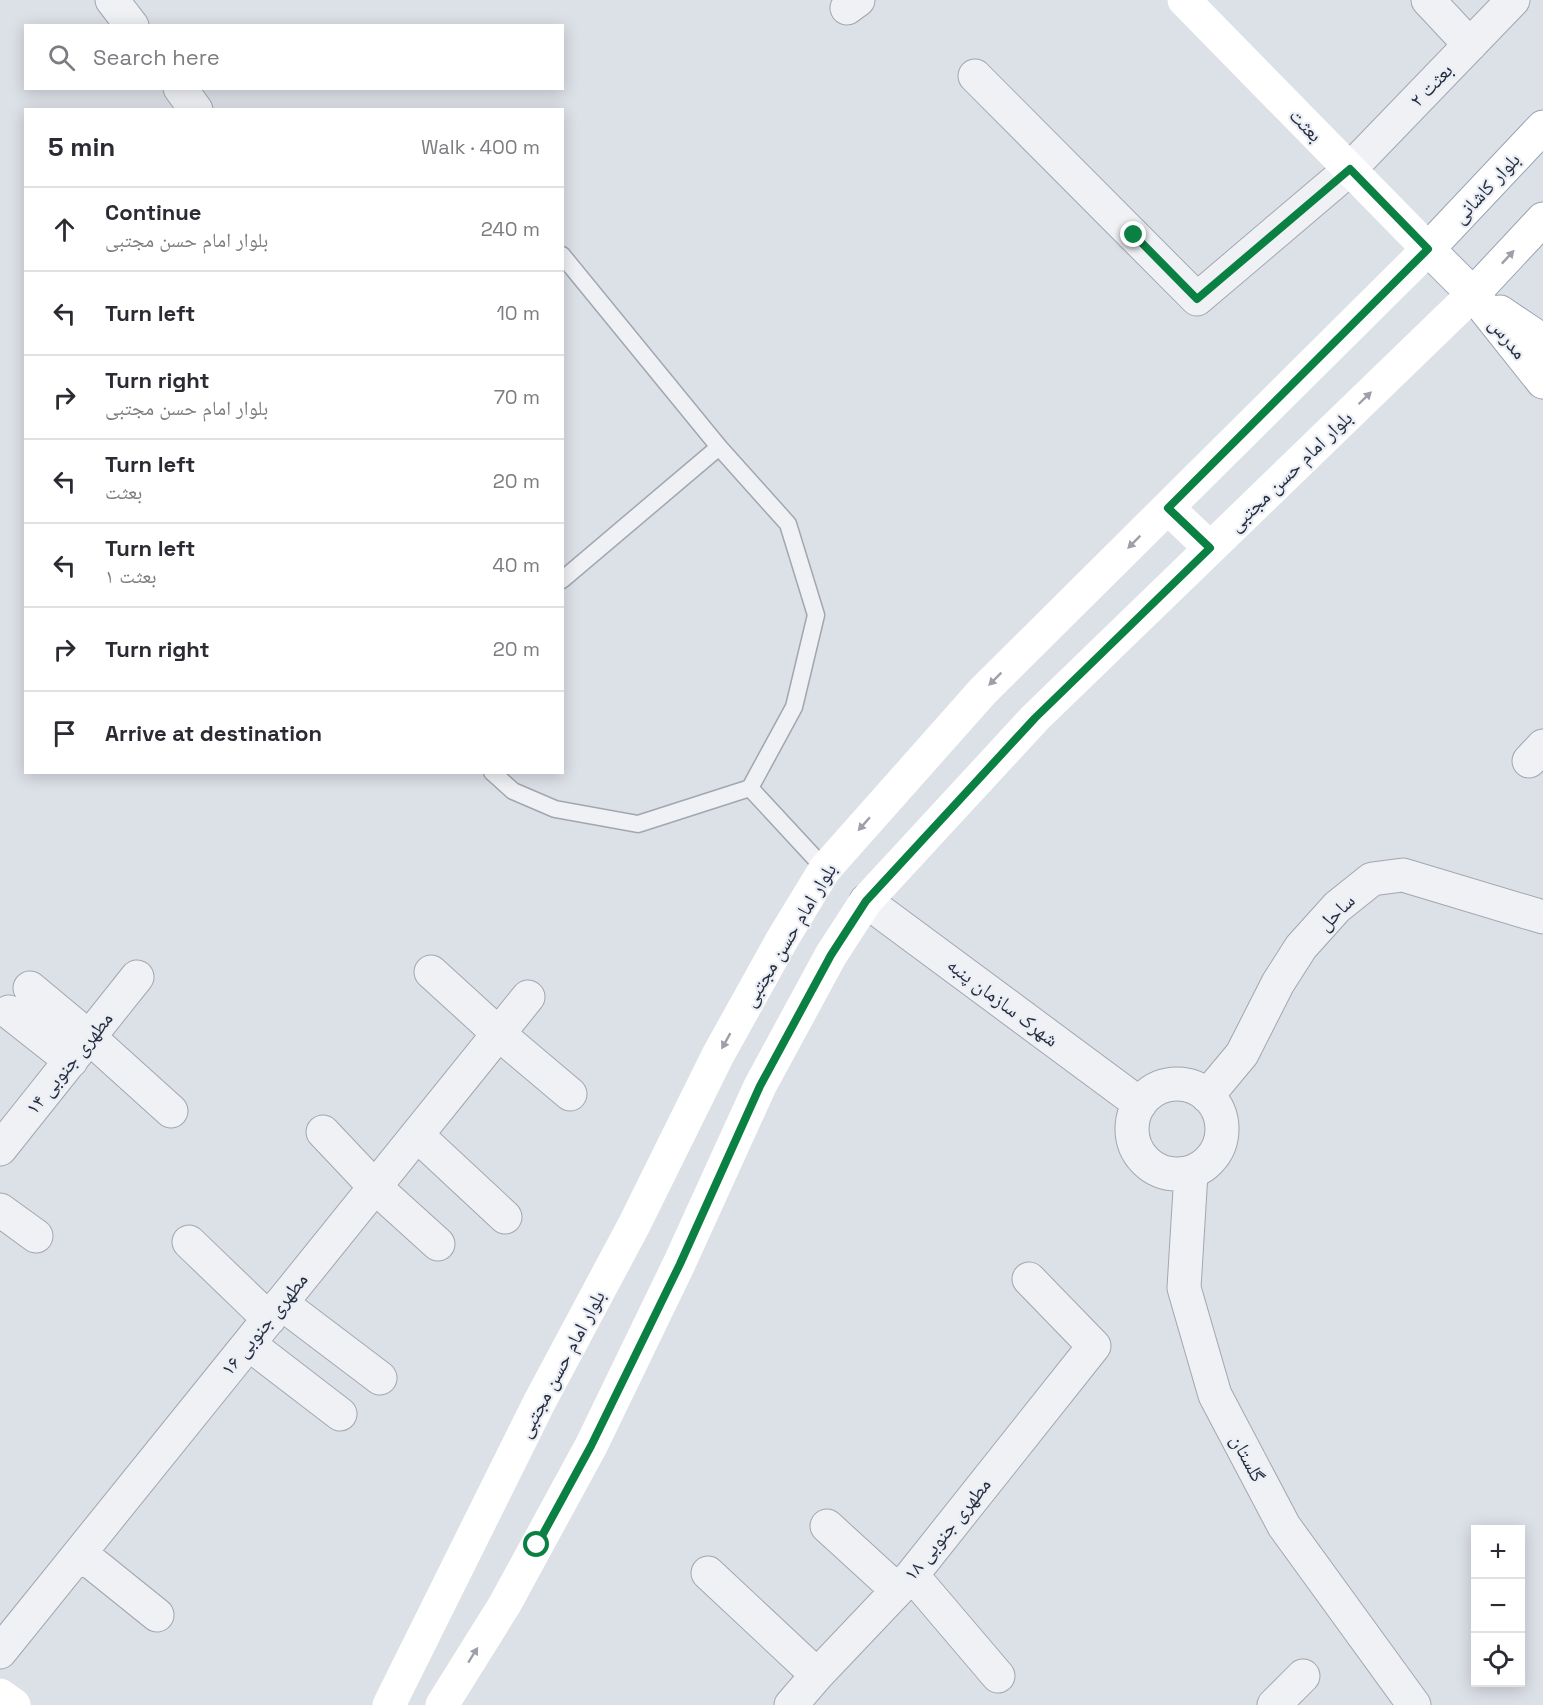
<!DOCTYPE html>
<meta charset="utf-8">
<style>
:root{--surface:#fff;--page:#f2f2f3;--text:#2b2b33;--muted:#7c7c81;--line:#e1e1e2}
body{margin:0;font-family:"Space Grotesk","Noto Naskh Arabic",sans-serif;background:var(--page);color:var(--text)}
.controls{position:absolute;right:18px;bottom:18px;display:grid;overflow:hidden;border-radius:0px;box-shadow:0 3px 15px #0003}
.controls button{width:54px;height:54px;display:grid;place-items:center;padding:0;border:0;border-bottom:2px solid var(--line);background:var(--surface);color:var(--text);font:30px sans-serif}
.stop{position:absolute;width:18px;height:18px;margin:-14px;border:4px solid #0b8043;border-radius:50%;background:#fff}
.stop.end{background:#0b8043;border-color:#fff;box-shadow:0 2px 6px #0008}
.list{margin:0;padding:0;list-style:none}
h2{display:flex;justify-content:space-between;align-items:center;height:78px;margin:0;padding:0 24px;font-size:26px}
h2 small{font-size:20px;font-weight:400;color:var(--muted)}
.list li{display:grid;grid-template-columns:39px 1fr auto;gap:18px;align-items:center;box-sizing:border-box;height:84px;padding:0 24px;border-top:2px solid var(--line)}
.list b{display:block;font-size:22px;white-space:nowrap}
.list p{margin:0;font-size:20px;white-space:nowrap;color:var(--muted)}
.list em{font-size:20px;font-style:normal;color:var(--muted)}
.icon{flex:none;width:33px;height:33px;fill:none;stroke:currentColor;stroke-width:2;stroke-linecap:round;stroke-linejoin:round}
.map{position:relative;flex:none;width:1543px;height:1705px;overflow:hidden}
.search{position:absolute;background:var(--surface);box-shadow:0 3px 15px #0003;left:24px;top:24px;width:540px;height:66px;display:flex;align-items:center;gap:15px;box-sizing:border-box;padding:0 21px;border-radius:0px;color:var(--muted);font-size:22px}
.panel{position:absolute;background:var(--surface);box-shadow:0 3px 15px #0003;left:24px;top:108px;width:540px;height:666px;border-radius:0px}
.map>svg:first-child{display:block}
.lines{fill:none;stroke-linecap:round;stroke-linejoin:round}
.lane-casing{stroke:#a1a7b1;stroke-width:19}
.street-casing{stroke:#a1a7b1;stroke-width:35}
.primary-casing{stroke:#9aa4b4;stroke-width:35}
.lane{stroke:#eff1f5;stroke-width:16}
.street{stroke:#eff1f5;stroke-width:33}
.secondary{stroke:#fff;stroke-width:33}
.primary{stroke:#fff;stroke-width:33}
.oneway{fill:#9da0a8}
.route{stroke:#0b8043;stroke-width:8}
.labels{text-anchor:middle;stroke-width:4.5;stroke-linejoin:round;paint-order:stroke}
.street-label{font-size:20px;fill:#252d3e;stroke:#ebeff5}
</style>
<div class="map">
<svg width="1543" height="1705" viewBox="0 0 1543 1705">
<rect width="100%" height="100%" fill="#dce0e7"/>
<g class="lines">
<g class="lane-casing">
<path id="lane" d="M 562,255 L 719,447 L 788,524 L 816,615 L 794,707 L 750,788 L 825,869
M 562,580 L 719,447
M 492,772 L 513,791 L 555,809 L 638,824 L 750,788"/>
</g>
<g class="street-casing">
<path id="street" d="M 112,0 L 132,26
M 1428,0 L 1470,45
M 847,8 L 858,0
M 975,76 L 1197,299 L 1350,169 L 1513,0
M 180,88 L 196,110
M 1529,761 L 1543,746
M 866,901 L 1140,1104
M 431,972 L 499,1034 L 570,1094
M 30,988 L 89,1037 L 171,1111
M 9,1012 L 71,1061
M1132 1129a45 45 0 1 1 90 0a45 45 0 1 1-90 0Z
M 1207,1096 L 1242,1054 L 1278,983 L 1301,947 L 1337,907 L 1372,879 L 1403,875 L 1543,917
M 323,1132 L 375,1187 L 438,1244
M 417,1135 L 505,1217
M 0,1149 L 137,977
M 1191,1173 L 1184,1288 L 1215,1395 L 1284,1526 L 1414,1705
M 0,1210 L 36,1236
M 189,1242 L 269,1319
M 281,1303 L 380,1378
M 249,1344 L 340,1414
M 827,1526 L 897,1590
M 80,1553 L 157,1615
M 708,1573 L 817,1675
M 912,1575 L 998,1676
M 0,1652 L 528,997
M 791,1705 L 817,1675 L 912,1575 L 1094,1346 L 1029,1279
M 1274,1705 L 1303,1676"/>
</g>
<g class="primary-casing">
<path id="primary" d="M 1543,127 L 1428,249 L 1473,294 L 1543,382
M 1473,294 L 1543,219
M 1500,312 L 1543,341"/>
</g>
<use href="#lane" class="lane"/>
<use href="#street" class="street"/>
<path class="secondary" d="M 1168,508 L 1210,548
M 0,1695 L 14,1705
M 389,1705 L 540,1401 L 634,1225 L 718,1055 L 783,938 L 825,869 L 983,691 L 1428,249 L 1184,0
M 442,1705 L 505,1604 L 591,1446 L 679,1264 L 760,1086 L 831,955 L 866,901 L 1035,718 L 1473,294"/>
<use href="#primary" class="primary"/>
</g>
<defs><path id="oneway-solid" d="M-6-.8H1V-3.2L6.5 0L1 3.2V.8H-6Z" transform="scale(1.5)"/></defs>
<g class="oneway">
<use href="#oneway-solid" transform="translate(1508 257) rotate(-47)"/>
<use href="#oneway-solid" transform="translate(1365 398) rotate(-44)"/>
<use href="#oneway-solid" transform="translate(1134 542) rotate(135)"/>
<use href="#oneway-solid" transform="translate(995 679) rotate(135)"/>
<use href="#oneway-solid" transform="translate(864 824) rotate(131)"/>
<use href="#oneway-solid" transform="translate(726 1041) rotate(119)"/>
<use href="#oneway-solid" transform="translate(473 1655) rotate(-58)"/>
</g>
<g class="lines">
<path class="route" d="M 537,1545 L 591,1446 L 680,1264 L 760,1086 L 831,955 L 866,901 L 1035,718 L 1210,548 L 1168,508 L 1428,249 L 1350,169 L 1197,299 L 1134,235"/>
</g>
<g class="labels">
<g class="street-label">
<text transform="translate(1431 85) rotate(-46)" y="7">۲ بعثت</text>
<text transform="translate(1306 125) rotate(46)" y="7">بعثت</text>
<text transform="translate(1486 188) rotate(-47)" y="7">بلوار کاشانی</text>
<text transform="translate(1508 338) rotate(51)" y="7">مدرس</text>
<text transform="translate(1290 471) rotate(-44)" y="7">بلوار امام حسن مجتبی</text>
<text transform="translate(1336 912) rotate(-44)" y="7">ساحل</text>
<text transform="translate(789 935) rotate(-59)" y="7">بلوار امام حسن مجتبی</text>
<text transform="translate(1003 1002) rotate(37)" y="7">شهرک سازمان پنبه</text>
<text transform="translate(69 1063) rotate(-51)" y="7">۱۴ مطهری جنوبی</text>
<text transform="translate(264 1324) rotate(-51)" y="7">۱۶ مطهری جنوبی</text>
<text transform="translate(561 1364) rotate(-62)" y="7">بلوار امام حسن مجتبی</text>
<text transform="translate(1248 1458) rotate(62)" y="7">گلستان</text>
<text transform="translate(947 1529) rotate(-51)" y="7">۱۸ مطهری جنوبی</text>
</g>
</g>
</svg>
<div class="controls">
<button>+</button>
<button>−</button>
<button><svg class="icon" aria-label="locate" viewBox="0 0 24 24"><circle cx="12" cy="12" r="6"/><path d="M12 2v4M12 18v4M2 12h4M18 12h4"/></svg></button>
</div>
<div class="stop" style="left:537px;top:1545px"></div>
<div class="stop end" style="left:1134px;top:235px"></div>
<div class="search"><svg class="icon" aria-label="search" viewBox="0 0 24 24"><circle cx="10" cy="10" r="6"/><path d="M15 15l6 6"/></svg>Search here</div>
<section class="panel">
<h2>5 min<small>Walk · 400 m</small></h2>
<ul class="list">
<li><svg class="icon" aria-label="ahead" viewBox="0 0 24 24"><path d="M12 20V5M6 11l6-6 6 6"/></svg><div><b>Continue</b><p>بلوار امام حسن مجتبی</p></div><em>240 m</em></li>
<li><svg class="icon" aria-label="left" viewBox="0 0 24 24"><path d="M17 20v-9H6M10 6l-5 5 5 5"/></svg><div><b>Turn left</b></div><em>10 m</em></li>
<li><svg class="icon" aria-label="right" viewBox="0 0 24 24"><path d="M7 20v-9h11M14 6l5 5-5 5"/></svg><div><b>Turn right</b><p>بلوار امام حسن مجتبی</p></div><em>70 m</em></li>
<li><svg class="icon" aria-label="left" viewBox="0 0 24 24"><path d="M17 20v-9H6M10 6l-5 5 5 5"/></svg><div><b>Turn left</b><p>بعثت</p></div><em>20 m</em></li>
<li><svg class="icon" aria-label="left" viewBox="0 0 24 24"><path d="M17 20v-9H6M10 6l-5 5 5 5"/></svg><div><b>Turn left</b><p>۱ بعثت</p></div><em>40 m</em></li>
<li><svg class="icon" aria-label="right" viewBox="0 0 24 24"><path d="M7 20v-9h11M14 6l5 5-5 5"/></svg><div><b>Turn right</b></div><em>20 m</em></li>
<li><svg class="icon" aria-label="arrive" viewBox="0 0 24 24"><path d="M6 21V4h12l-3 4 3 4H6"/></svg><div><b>Arrive at destination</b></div></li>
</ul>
</section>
</div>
